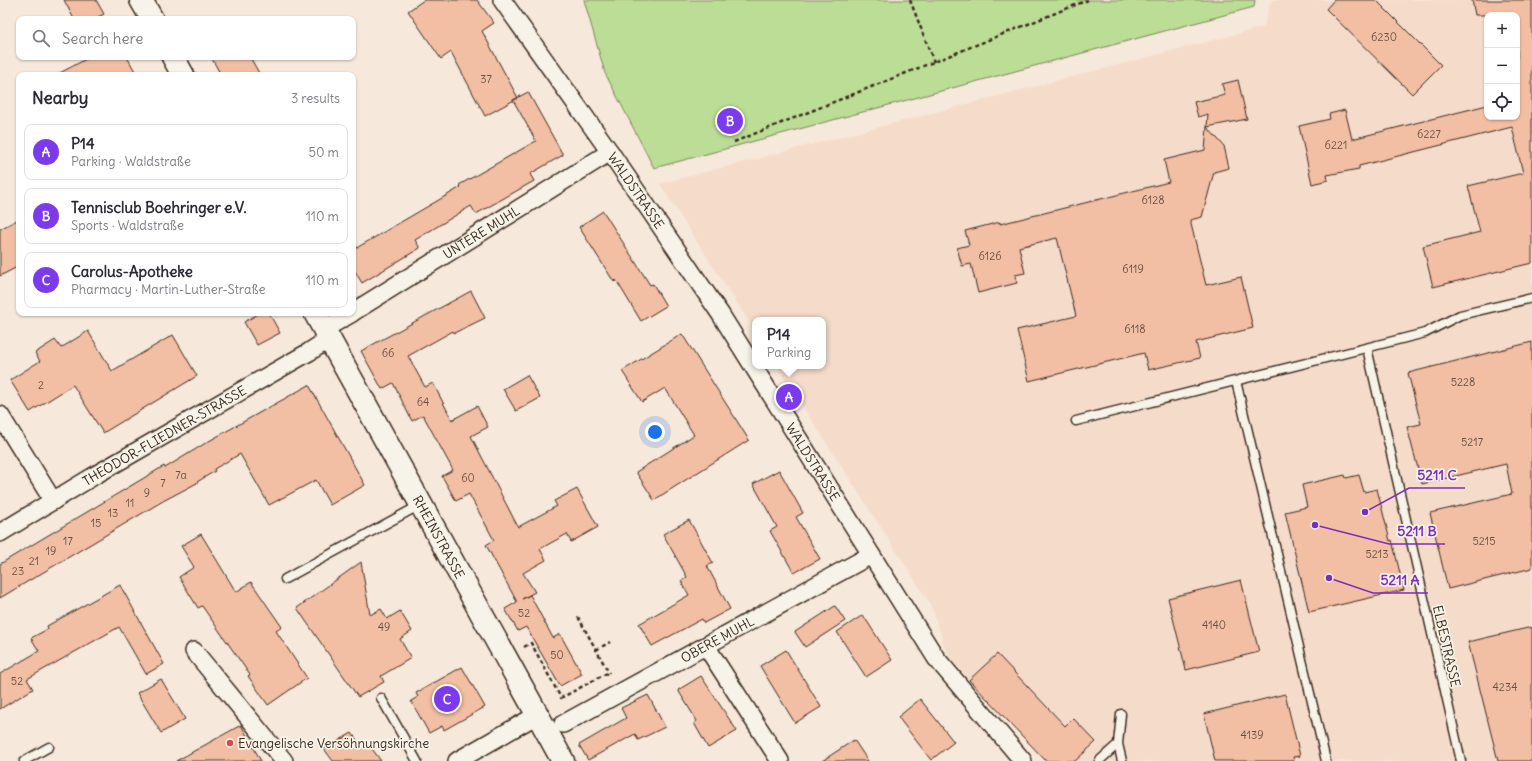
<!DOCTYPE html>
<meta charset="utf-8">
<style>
:root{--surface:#fff;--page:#f2f2f3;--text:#2b2b33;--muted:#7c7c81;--line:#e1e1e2;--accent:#7c3aed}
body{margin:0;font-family:Delius,sans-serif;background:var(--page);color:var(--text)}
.controls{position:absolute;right:12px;top:12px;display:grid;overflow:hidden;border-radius:8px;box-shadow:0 1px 3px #0004}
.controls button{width:36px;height:36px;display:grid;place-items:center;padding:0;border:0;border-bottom:1px solid var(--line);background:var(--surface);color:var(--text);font:20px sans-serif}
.you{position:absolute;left:655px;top:432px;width:14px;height:14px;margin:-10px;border:3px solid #fff;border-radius:50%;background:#1a73e8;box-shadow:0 0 0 6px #1a73e833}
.badge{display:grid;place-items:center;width:26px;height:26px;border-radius:50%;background:var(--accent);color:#fff;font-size:13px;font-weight:700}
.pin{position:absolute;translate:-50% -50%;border:2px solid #fff;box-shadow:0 1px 4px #0006}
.popup{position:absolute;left:752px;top:317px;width:74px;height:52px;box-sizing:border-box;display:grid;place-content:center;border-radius:8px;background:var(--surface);filter:drop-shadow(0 1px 3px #0005);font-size:13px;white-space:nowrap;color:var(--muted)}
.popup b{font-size:15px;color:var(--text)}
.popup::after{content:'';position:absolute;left:50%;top:100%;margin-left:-8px;border:8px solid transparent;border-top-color:var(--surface)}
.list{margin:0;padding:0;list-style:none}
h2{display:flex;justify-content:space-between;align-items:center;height:52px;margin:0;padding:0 16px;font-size:17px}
h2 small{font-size:13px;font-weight:400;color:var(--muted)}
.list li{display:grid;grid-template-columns:26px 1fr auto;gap:12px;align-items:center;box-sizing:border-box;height:56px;margin:0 8px 8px;padding:0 8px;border:1px solid var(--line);border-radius:8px}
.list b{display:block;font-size:15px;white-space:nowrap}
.list p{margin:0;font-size:13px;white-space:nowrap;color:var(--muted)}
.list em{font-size:13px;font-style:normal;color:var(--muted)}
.icon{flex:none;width:22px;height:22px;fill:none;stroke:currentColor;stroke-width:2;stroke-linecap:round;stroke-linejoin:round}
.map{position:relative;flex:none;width:1532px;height:761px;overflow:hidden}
.search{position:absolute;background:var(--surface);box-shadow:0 1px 3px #0004;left:16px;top:16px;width:340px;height:44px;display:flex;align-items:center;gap:10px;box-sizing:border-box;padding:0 14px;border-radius:8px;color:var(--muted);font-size:15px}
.panel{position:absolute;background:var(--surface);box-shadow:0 1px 3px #0004;left:16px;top:72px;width:340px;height:244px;border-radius:8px}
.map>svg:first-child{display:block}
.built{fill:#f5dbca;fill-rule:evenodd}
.green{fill:#bcdd96;stroke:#7c845a}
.building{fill:#f2bea4;stroke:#3b2a1e}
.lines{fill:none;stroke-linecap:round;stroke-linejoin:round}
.lane-casing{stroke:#3b2a1e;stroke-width:11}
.street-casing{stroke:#3b2a1e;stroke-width:20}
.secondary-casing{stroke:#3b2a1e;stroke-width:25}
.path{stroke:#3b2a1e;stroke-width:2.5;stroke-dasharray:4 3;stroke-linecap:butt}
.lane{stroke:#f7f3e8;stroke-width:8}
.street{stroke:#f7f3e8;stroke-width:17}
.secondary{stroke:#f7f3e8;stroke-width:22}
.poi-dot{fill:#d1495b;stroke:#f7f3e8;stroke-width:1.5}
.labels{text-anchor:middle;stroke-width:3.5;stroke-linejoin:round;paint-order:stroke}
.number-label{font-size:11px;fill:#694f40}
.street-label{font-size:13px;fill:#3b2a1e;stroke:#f7f3e8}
.poi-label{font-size:13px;fill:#3b2a1e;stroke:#f7f3e8;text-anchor:start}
.leader{fill:none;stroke:#7b2cbf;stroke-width:1.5}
.callout-dot{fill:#7b2cbf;stroke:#f7f3e8;stroke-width:1.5}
.callout-label{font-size:14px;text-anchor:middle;font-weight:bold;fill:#7b2cbf;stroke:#f7f3e8;stroke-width:3.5;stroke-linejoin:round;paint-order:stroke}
</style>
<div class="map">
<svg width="1532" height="761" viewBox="0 0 1532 761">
<rect width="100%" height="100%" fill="#f6e8da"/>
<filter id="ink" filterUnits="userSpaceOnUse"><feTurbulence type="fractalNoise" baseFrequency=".025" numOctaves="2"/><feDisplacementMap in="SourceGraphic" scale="8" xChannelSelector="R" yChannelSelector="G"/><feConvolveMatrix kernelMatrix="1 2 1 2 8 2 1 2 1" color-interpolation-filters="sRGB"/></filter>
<g filter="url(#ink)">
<path class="built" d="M 1271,0 L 1532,0 L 1532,761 L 1046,761 L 969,680 L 947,653 L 931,605 L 777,366 L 823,366 L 823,320 L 755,320 L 755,331 L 660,184 L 1264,27 ZM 1487,15 L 1517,15 L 1517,117 L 1487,117 Z"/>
<path class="green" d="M 584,0 L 1255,0 L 1254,7 L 654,168 L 605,73 Z"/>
<path class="building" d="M 64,0 L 96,0 L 104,14 L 94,19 L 74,19 Z
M 424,0 L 477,0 L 494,23 L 482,31 L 518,98 L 485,116 L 451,52 L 441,59 L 408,11 Z
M 1334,0 L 1376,0 L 1441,65 L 1412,94 L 1326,9 Z
M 1472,0 L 1532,0 L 1532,263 L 1433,287 L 1423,246 L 1480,232 L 1468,186 L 1523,173 L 1512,127 L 1359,166 L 1359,169 L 1327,175 L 1328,180 L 1312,184 L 1299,126 L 1330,119 L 1329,114 L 1345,110 L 1352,139 L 1487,105 L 1487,117 L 1517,117 L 1517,15 L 1475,15 Z
M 90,57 L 127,57 L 137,75 L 56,75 Z
M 211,57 L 250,57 L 260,75 L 221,75 Z
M 1238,80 L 1247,119 L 1207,127 L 1208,114 L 1198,117 L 1194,102 L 1225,95 L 1222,84 Z
M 528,92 L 563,155 L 530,174 L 534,181 L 476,214 L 471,206 L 415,240 L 420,248 L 362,283 L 353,268 L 353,250 L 461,187 L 459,185 L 536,141 L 513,100 Z
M 1207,127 L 1224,146 L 1229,168 L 1214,172 L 1202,217 L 1190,220 L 1206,285 L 1241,277 L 1253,328 L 1196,342 L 1200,358 L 1148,370 L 1144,353 L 1029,381 L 1017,330 L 1076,316 L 1057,238 L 1019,247 L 1025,273 L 1015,275 L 1017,283 L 978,293 L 971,264 L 962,266 L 957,248 L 969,245 L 965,231 L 1000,222 L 1000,224 L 1169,182 L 1164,160 L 1205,150 Z
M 603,211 L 650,285 L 653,284 L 666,306 L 641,321 L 616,280 L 614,282 L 579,227 Z
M 19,219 L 19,266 L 0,276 L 0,229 Z
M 471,291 L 485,318 L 454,333 L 453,331 L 408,356 L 425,387 L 433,383 L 452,420 L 477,406 L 488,427 L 471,436 L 518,527 L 557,506 L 554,501 L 577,489 L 598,527 L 571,542 L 567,534 L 540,549 L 546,560 L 523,573 L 535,592 L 522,599 L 530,595 L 553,638 L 560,634 L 582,674 L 560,686 L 526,627 L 518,631 L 505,609 L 517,602 L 486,545 L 494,540 L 469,494 L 456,501 L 442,476 L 453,470 L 423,415 L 412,421 L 393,383 L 382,389 L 361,351 Z
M 260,313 L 269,313 L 280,333 L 257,345 L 244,322 Z
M 88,331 L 112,371 L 173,335 L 197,376 L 103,433 L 73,385 L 30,412 L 10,380 L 40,361 L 35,353 L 55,340 L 61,348 Z
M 682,334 L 749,440 L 654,500 L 636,472 L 694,435 L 665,388 L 642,402 L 622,371 Z
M 1532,342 L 1532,568 L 1448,589 L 1430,513 L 1512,494 L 1506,464 L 1422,484 L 1407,427 L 1421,424 L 1408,373 Z
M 527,375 L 540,398 L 516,411 L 503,389 Z
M 309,385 L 365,485 L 330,505 L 316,480 L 269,505 L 240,454 L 214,469 L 215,471 L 197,482 L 197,483 L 163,501 L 0,598 L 0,564 L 164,466 L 165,468 L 209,441 Z
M 779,470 L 803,513 L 796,517 L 820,559 L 794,573 L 770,531 L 777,527 L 753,484 Z
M 1345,475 L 1346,478 L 1359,475 L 1364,492 L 1377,489 L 1390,541 L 1392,540 L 1404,590 L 1309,612 L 1285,512 L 1307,507 L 1302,485 Z
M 689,520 L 713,563 L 707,566 L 730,609 L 704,623 L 702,619 L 652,646 L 639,624 L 689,595 L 681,581 L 687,577 L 663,534 Z
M 201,534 L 236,592 L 251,582 L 282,627 L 276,631 L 307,678 L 268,705 L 248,676 L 250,675 L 202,606 L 198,608 L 179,577 L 194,567 L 181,546 Z
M 361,562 L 370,615 L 381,609 L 387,619 L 400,611 L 412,631 L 400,639 L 411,658 L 381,676 L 384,682 L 358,697 L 297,608 Z
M 1241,580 L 1259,652 L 1186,670 L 1168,598 Z
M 120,585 L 164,664 L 146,674 L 119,627 L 27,679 L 33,689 L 0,709 L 0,674 L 39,651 L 31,638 L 48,629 L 47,626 Z
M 835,606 L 845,621 L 805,647 L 795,632 Z
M 863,615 L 892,660 L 866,677 L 837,632 Z
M 1532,627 L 1532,761 L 1498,761 L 1468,642 Z
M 786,650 L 821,707 L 795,723 L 760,666 Z
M 997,654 L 1065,726 L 1073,718 L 1096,742 L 1075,761 L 1046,761 L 969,680 Z
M 462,667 L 485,707 L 444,730 L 442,726 L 429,733 L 411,701 L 418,697 L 416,693 Z
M 701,676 L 737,731 L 708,748 L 694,723 L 697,721 L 678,690 Z
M 161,679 L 185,719 L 161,733 L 137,693 Z
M 1285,694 L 1300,756 L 1293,757 L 1294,761 L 1215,761 L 1204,714 Z
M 648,695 L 665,727 L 638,740 L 635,734 L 588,760 L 579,745 L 626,718 L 621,708 Z
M 920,699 L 954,742 L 931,760 L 898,717 Z
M 241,725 L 261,761 L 176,761 Z
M 352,733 L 361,746 L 367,742 L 381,761 L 333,761 L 324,749 Z
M 854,740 L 868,761 L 822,761 Z"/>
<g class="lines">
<g class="lane-casing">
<path id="lane" d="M 1367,348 L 1461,761
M 1236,381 L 1326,761
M 1076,421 L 1425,333 L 1460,315 L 1532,298
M 285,579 L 420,505
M 381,698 L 417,761
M 1121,714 L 1118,744 L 1122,761
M 24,761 L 49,747
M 1099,761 L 1118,744"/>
</g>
<g class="street-casing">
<g id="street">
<path id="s1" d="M 502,0 L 610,152 L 721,315 L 936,658 L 1023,761"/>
<path id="s2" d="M 353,312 L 610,152"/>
<path d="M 324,329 L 352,313"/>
<path d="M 0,415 L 53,501"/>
<path id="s3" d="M 0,533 L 97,474 L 309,352 L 329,339"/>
<path d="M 706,646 L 780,761"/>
<path d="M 194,651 L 284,761"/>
<path id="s4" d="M 563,724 L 871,555"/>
<path d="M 457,761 L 537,715"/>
</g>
</g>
<g class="secondary-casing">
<g id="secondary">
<path d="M 141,0 L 152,19"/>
<path d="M 173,57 L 183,75"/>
<path id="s5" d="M 315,313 L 563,761"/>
</g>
</g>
<path class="path" d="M 910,0 L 934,62
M 734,142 L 1088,0
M 578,617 L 609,673
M 524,647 L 531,643 L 561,698 L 609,672
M 596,650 L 610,642"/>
<use href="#lane" class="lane"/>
<use href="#street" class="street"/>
<use href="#secondary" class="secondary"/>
</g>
</g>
<circle class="poi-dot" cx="230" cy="743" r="4"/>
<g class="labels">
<g class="number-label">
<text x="1384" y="41">6230</text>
<text x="486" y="83">37</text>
<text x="1429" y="138">6227</text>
<text x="1336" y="149">6221</text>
<text x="1153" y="204">6128</text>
<text x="990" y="260">6126</text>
<text x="1133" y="273">6119</text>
<text x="1135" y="333">6118</text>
<text x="388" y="357">66</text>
<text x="1463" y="386">5228</text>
<text x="41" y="389">2</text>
<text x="423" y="406">64</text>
<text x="1472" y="446">5217</text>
<text x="181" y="479">7a</text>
<text x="468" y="482">60</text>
<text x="163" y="487">7</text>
<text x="147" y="497">9</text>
<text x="130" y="507">11</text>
<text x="113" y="517">13</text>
<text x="96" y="527">15</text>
<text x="68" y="545">17</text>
<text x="1484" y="545">5215</text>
<text x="51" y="555">19</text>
<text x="1377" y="558">5213</text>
<text x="34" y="565">21</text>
<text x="18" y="575">23</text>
<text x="524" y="617">52</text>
<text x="1214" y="629">4140</text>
<text x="384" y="631">49</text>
<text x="557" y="659">50</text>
<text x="17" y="685">52</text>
<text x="1505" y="691">4234</text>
<text x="1252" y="739">4139</text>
</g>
<g class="street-label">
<text dy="5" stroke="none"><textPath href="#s1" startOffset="233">WALDSTRASSE</textPath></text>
<text dy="5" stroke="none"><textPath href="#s2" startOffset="151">UNTERE MUHL</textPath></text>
<text dy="5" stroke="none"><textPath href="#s3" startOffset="191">THEODOR-FLIEDNER-STRASSE</textPath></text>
<text dy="5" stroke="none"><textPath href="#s1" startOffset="557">WALDSTRASSE</textPath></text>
<text dy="5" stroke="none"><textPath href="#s5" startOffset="256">RHEINSTRASSE</textPath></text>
<text dy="5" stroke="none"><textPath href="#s4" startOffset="176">OBERE MUHL</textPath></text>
<text transform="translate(1447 646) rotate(77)" y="5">ELBESTRASSE</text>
</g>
<g class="poi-label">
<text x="238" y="748">Evangelische Versöhnungskirche</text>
</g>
</g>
<path class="leader" d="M1365 512L1409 488H1465M1315 525L1389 544H1445M1329 578L1373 593H1428"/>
<g class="callout-dot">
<circle cx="1365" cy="512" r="4"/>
<circle cx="1315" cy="525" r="4"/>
<circle cx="1329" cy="578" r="4"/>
</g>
<g class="callout-label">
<text x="1437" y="480">5211 C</text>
<text x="1417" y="536">5211 B</text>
<text x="1400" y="585">5211 A</text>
</g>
</svg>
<div class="controls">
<button>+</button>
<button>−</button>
<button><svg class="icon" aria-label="locate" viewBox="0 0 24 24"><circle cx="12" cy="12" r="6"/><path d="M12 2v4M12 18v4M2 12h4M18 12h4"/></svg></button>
</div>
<div class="you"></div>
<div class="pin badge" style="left:789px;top:397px">A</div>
<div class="popup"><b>P14</b>Parking</div>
<div class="pin badge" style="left:730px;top:121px">B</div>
<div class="pin badge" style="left:447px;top:699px">C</div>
<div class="search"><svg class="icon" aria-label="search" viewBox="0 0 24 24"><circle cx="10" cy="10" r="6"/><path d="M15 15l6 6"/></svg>Search here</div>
<section class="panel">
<h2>Nearby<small>3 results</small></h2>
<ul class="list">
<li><span class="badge">A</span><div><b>P14</b><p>Parking · Waldstraße</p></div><em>50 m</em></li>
<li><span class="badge">B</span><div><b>Tennisclub Boehringer e.V.</b><p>Sports · Waldstraße</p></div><em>110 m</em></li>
<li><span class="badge">C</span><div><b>Carolus-Apotheke</b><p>Pharmacy · Martin-Luther-Straße</p></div><em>110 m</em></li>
</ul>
</section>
</div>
